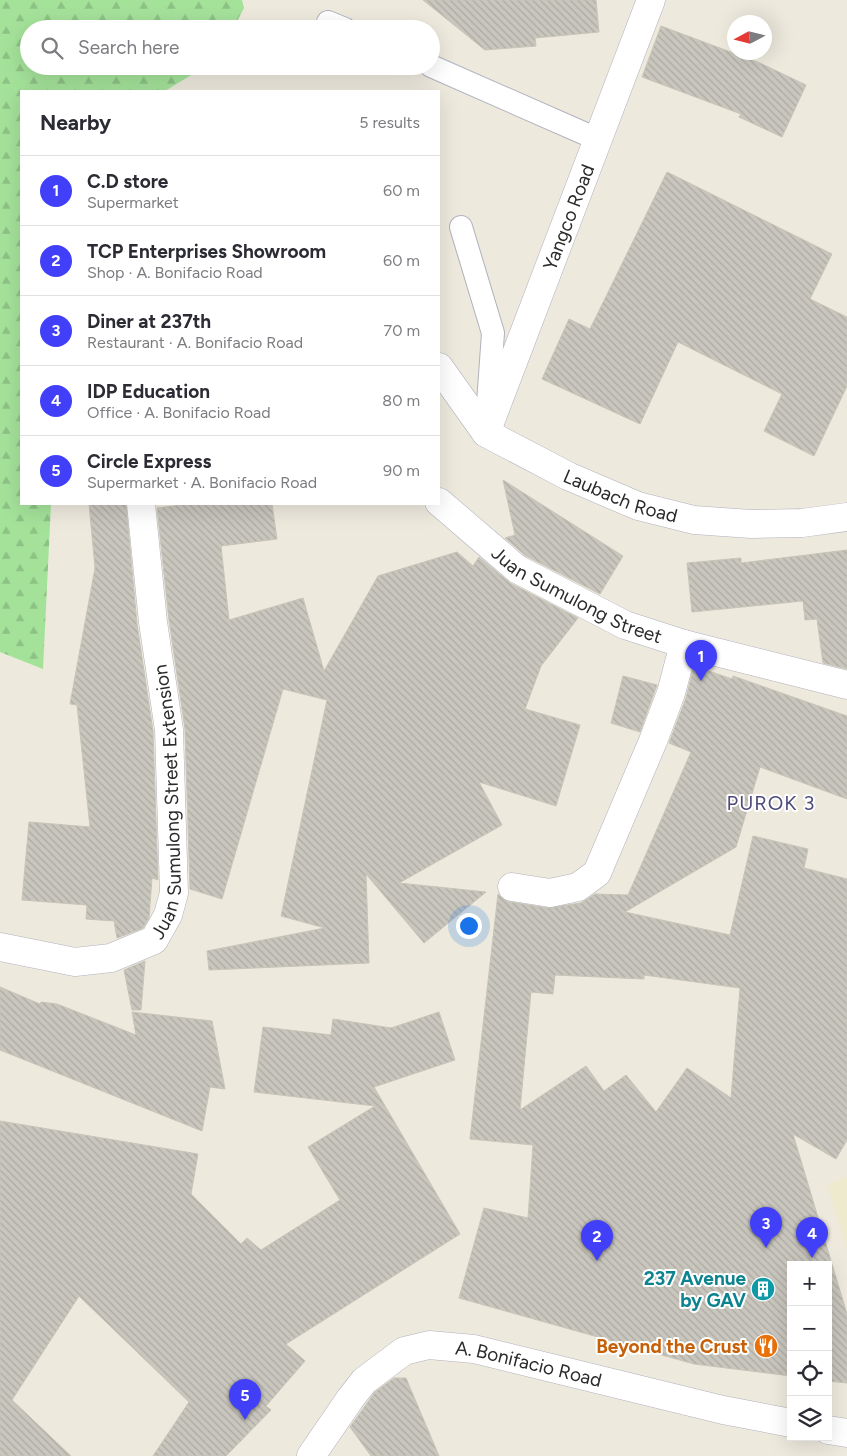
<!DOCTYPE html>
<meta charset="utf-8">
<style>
:root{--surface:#fff;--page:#f7f7f7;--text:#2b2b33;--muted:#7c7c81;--line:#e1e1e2;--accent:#423ff8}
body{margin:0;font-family:Figtree,sans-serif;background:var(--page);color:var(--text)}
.controls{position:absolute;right:15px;bottom:15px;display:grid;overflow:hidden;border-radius:0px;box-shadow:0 5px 20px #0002}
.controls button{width:45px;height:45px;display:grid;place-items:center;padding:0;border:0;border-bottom:1px solid var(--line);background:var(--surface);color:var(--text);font:25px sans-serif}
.compass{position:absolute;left:727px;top:15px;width:45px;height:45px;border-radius:50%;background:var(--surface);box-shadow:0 5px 20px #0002;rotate:263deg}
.you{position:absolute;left:468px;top:925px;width:18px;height:18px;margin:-12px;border:4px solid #fff;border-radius:50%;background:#1a73e8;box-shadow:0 0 0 8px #1a73e833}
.badge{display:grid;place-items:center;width:32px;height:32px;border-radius:50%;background:var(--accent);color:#fff;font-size:16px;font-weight:700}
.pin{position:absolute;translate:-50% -41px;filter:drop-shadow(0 1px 2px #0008)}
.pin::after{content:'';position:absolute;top:26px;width:18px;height:15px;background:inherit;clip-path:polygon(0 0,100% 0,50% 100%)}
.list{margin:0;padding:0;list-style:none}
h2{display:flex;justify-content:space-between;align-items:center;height:65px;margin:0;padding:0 20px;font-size:21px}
h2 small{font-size:16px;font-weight:400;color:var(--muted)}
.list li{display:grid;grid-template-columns:32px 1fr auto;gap:15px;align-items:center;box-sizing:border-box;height:70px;padding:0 20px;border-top:1px solid var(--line)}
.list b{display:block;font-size:19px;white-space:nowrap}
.list p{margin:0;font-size:16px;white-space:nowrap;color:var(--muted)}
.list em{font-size:16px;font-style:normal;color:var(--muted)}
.icon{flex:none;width:28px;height:28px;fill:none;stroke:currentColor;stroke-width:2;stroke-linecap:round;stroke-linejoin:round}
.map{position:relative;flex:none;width:847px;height:1456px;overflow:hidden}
.search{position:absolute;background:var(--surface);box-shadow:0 5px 20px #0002;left:20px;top:20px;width:420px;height:55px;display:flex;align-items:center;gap:12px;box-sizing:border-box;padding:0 18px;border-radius:28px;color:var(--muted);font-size:19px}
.panel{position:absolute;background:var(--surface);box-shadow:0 5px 20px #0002;left:20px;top:90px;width:420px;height:415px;border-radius:0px}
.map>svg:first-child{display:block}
.education{fill:#eeeacd}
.forest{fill:url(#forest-firs)}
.building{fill:url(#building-back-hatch);stroke:#c8c5b7;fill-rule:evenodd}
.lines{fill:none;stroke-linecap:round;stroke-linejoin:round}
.service-casing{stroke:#b1b1be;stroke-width:24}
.minor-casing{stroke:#b1b1be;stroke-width:29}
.secondary-casing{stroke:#b1b1be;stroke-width:29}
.service{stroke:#fff;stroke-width:22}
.minor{stroke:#fff;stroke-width:28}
.secondary{stroke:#fff;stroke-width:28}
.labels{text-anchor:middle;stroke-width:4;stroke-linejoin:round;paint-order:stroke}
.street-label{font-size:19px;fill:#2b2b2b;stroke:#fff}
.culture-label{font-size:19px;font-weight:bold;fill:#0d838f;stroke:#fff;text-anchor:end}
.food-label{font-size:19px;font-weight:bold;fill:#c56008;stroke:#fff;text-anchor:end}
.neighbourhood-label{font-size:20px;letter-spacing:1px;fill:#4d4b7b;stroke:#fff}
</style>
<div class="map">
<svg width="847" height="1456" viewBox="0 0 847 1456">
<defs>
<pattern id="forest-firs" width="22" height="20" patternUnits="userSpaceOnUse" patternTransform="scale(1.25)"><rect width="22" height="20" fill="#a4e29a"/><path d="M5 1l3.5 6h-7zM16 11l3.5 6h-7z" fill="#8dc285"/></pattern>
<pattern id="building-back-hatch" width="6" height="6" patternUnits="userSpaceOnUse" patternTransform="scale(1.25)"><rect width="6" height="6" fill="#c8c6bd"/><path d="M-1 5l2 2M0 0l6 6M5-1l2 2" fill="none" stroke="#acaaa3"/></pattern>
</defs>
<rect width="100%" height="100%" fill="#ede9dd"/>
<path class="education" d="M 847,1177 L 847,1248 L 827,1184 Z"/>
<path class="forest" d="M 0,0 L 242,0 L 244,8 L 233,29 L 29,29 L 29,66 L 206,66 L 165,91 L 21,91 L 21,504 L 51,504 L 43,669 L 0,652 Z"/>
<path class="building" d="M 423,0 L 596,0 L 599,32 L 535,38 L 536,46 L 485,50 Z
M 661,26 L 760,63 L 806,85 L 782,137 L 739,117 L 741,114 L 642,77 Z
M 667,172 L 832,254 L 810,299 L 847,317 L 847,386 L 814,456 L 764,431 L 782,394 L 678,342 L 640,424 L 542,379 L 569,319 L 590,329 Z
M 503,480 L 623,556 L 600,594 L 526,556 L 505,538 L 515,535 Z
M 89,504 L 126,504 L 137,624 L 153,731 L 158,880 L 152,878 L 149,918 L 143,928 L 117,938 L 114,921 L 86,919 L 87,905 L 22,900 L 29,822 L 90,827 L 77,705 L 70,704 L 95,568 Z
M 189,504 L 272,504 L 277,539 L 221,546 L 229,620 L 303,598 L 324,671 L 378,576 L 457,552 L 473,566 L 479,557 L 510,583 L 578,618 L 541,666 L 525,709 L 580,725 L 556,806 L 479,782 L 502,825 L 399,883 L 486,892 L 424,943 L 366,874 L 369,963 L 209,970 L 207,951 L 325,928 L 281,916 L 327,700 L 283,689 L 222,899 L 190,889 L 185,729 L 169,620 L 157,508 Z
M 847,550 L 847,669 L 823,663 L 817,619 L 805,620 L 803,601 L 692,612 L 687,563 L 741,558 L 741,563 Z
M 694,666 L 732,679 L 733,676 L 847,716 L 847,799 L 760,767 L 736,847 L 625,912 L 730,935 L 753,836 L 808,849 L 804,868 L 847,879 L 847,1140 L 836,1159 L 793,1134 L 847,1314 L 847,1383 L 828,1381 L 828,1265 L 791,1265 L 791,1376 L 694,1364 L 459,1298 L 484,1208 L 528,1218 L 533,1145 L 470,1139 L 498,894 L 503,899 L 510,902 L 548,908 L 581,903 L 595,894 L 628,895 L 691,752 L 669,743 L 686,698 ZM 555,975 L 644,979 L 644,975 L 740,988 L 731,1098 L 687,1068 L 656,1112 L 626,1075 L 604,1091 L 586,1066 L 520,1110 L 531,992 L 553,994 Z
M 623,676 L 657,685 L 640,732 L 611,723 Z
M 145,961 L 141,1010 L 132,1010 L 124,970 Z
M 0,987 L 40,1004 L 41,1002 L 57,1004 L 136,1035 L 132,1012 L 212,1021 L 225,1089 L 210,1087 L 202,1131 L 0,1050 Z
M 439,1012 L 455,1060 L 374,1087 L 460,1234 L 286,1344 L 305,1361 L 266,1406 L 271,1410 L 226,1456 L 153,1456 L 189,1402 L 79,1296 L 12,1400 L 71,1456 L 0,1456 L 0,1121 L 198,1154 L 191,1194 L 241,1244 L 247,1238 L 261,1250 L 340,1200 L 308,1147 L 375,1106 L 254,1092 L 263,1027 L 331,1035 L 333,1019 L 391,1028 Z
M 394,1378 L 406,1378 L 439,1456 L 371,1456 L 350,1427 L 375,1392 Z"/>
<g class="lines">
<g class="service-casing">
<path id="service" d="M 328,22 L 345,29
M 431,66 L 597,139
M 461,227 L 493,333 L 487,417"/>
</g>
<g class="minor-casing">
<g id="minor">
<path id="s1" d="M 439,367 L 486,433 L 568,476 L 638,506 L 694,520 L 751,524 L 802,523 L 847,517"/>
<path id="s2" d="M 486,433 L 651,0"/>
<path id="s3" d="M 439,502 L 517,569 L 625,625 L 684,644 L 847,685"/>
<path d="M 512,887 L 550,893 L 578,887 L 597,873 L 653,741 L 671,693 L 684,644"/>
<path id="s4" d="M 0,947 L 75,962 L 111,958 L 154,940 L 168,915 L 174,893 L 169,730 L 153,622 L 141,504"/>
</g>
</g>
<g class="secondary-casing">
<g id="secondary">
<path d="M 828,1430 L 847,1433"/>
<path id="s5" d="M 311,1456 L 350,1399 L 364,1381 L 404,1351 L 429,1345 L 474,1349 L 723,1410 L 791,1423"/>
</g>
</g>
<use href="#service" class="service"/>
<use href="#minor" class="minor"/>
<use href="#secondary" class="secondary"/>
</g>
<defs>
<g id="building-disc" transform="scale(1.25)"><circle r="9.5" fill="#0f9aa8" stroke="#fff"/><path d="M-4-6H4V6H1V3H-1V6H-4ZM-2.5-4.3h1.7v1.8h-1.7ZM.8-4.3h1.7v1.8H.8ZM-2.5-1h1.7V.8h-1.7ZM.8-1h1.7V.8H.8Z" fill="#fff"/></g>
<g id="restaurant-disc" transform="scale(1.25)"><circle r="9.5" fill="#e8710a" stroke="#fff"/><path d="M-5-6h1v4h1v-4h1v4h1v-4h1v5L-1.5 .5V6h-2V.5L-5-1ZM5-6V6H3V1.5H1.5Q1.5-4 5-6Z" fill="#fff"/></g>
</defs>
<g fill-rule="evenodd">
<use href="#building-disc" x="763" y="1289"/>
<use href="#restaurant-disc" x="766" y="1346"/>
</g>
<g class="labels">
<g class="street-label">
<text dy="7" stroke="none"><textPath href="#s2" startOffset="231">Yangco Road</textPath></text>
<text dy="7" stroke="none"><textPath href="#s1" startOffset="230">Laubach Road</textPath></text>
<text dy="7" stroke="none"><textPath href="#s3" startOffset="168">Juan Sumulong Street</textPath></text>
<text dy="7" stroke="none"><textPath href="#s4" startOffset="301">Juan Sumulong Street Extension</textPath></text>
<text dy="7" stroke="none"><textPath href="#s5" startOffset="269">A. Bonifacio Road</textPath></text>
</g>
<g class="culture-label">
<text x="746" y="1285">237 Avenue<tspan x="746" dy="22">by GAV</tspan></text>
</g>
<g class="food-label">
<text x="748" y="1353">Beyond the Crust</text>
</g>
<g class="neighbourhood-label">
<text x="771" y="810">PUROK 3</text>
</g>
</g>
</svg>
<div class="controls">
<button>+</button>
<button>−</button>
<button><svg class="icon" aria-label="locate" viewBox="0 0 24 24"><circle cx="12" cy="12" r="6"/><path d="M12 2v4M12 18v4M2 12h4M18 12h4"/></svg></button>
<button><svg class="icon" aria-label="layers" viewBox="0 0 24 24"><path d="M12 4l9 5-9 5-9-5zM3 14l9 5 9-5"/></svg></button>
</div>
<svg class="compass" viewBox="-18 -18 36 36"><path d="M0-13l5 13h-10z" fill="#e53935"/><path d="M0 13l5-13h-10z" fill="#7c7c81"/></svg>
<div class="you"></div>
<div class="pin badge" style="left:701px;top:681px">1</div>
<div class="pin badge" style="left:597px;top:1261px">2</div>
<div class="pin badge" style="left:766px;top:1248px">3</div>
<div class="pin badge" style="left:812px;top:1258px">4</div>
<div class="pin badge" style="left:245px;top:1420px">5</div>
<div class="search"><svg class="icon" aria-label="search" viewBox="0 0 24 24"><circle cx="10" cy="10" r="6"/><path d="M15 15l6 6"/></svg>Search here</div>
<section class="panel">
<h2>Nearby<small>5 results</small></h2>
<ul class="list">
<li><span class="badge">1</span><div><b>C.D store</b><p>Supermarket</p></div><em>60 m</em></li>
<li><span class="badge">2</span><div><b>TCP Enterprises Showroom</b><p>Shop · A. Bonifacio Road</p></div><em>60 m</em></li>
<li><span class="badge">3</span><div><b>Diner at 237th</b><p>Restaurant · A. Bonifacio Road</p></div><em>70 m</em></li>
<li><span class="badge">4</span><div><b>IDP Education</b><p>Office · A. Bonifacio Road</p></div><em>80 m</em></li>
<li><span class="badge">5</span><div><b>Circle Express</b><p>Supermarket · A. Bonifacio Road</p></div><em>90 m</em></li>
</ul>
</section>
</div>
